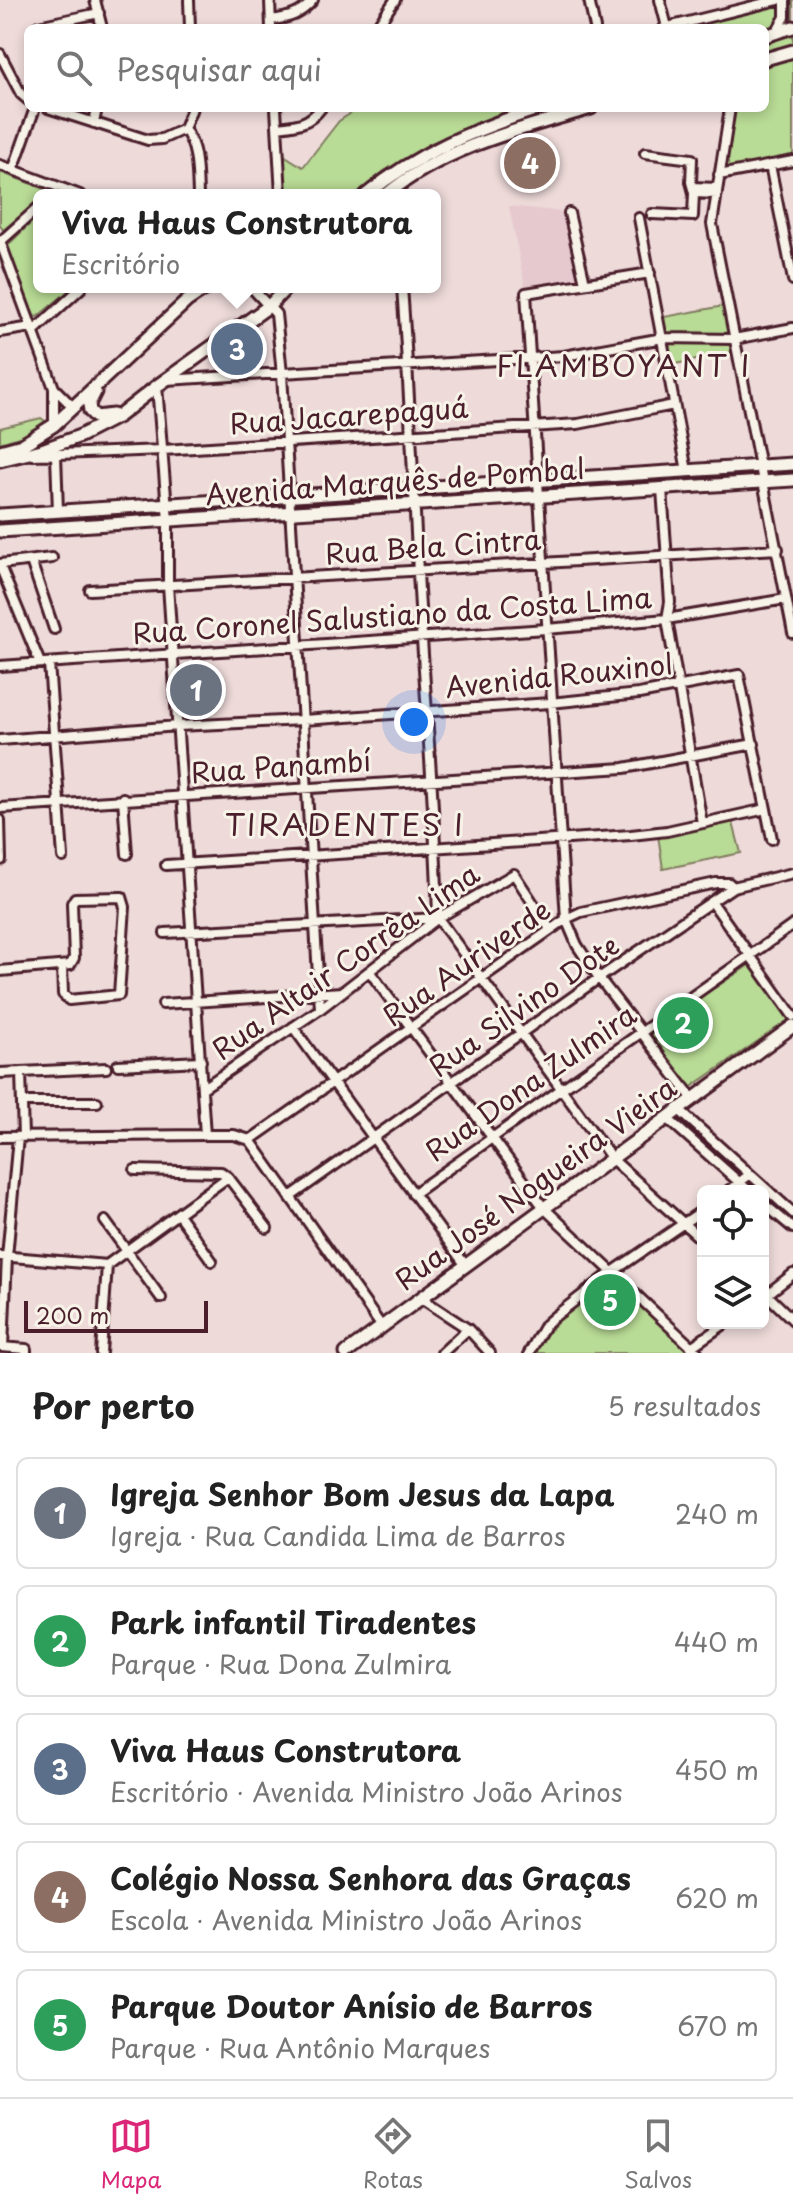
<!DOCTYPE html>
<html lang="pt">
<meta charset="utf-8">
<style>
:root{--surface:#fff;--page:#f2f2f2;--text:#222;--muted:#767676;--line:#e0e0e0;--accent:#db2777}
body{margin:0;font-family:"Playpen Sans",sans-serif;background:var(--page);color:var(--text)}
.controls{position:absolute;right:24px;bottom:24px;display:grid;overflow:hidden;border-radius:12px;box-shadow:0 4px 12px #0003}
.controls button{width:72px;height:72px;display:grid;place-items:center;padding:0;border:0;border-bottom:2px solid var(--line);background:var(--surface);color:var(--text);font:40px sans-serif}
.scale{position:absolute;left:24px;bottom:20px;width:184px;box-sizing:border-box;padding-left:8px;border:4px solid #4a1f2b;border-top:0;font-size:22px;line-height:28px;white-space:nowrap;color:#4a1f2b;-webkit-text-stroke:6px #f7f3e8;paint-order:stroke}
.you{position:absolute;left:414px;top:722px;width:28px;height:28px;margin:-20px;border:6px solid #fff;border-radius:50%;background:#1a73e8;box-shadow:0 0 0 12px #1a73e833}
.badge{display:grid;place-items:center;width:52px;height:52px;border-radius:50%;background:var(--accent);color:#fff;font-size:26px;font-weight:700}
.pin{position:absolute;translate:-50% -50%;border:4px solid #fff;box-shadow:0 2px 8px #0006}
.popup{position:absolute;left:33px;top:189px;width:408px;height:104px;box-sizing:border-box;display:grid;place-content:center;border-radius:12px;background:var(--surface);filter:drop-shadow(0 2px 6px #0005);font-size:26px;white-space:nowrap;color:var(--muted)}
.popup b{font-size:30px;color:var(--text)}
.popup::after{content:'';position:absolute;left:50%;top:100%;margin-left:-16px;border:16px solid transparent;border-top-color:var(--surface)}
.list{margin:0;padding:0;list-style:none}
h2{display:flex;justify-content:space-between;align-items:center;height:104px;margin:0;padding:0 32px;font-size:34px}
h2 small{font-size:26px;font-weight:400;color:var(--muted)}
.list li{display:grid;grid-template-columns:52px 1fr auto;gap:24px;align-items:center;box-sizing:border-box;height:112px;margin:0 16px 16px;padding:0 16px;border:2px solid var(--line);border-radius:12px}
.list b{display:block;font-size:30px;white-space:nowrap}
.list p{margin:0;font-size:26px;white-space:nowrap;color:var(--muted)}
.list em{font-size:26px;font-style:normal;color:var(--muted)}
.icon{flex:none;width:44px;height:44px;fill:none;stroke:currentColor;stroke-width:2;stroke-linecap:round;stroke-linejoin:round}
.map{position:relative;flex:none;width:793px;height:1353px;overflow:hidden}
.search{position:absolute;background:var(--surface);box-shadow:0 4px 12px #0003;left:24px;right:24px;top:24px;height:88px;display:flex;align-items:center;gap:20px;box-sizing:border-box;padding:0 28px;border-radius:12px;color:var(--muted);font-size:30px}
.sheet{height:744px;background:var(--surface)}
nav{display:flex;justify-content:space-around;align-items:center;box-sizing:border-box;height:112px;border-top:2px solid var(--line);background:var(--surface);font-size:22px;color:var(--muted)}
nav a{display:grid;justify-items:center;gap:4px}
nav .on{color:var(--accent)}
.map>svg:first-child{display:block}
.built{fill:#e6c9ce}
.green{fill:#b8db95;stroke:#817d60;stroke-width:2}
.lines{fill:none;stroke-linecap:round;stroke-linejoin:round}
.minor-casing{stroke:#4a1f2b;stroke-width:14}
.major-casing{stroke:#4a1f2b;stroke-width:17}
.minor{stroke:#f7f3e8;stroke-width:8}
.major{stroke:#f7f3e8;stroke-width:11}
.labels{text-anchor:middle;stroke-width:6;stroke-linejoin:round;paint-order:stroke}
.street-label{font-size:28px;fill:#4a1f2b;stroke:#f7f3e8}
.neighbourhood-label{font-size:30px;letter-spacing:2px;fill:#4a1f2b;stroke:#f7f3e8}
</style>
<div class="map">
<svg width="793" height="1353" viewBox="0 0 793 1353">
<rect width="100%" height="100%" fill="#eddad9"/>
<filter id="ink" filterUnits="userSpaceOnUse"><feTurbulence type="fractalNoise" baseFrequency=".0125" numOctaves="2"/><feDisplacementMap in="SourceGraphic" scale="16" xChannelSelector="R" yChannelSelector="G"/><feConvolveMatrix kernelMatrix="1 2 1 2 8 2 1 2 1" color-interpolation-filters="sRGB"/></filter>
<g filter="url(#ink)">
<path class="built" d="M 509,206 L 565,212 L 579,282 L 526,292 Z"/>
<path class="green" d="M 793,0 L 793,24 L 765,33 L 765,28 L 675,28 Z
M 793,28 L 793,161 L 719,175 L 730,108 L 765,108 L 765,37 Z
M 359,108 L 518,108 L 431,143 L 384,171 L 355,195 L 285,195 L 282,154 L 303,167 L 339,121 Z
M 0,172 L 45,189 L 45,195 L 39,195 L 39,201 L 3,230 L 0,225 Z
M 39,215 L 39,287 L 73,287 L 37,317 L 34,316 L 7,246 Z
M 724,306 L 734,353 L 669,365 L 659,318 Z
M 41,418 L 45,421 L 29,434 L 0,443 L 0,428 Z
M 793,469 L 793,477 L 555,492 L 553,489 L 554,485 Z
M 522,487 L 525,491 L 523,495 L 69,524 L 69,516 Z
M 732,819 L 741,853 L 663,869 L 658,835 Z
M 751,964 L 790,1019 L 690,1088 L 649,1031 Z
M 613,1280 L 693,1353 L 535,1353 C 551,1319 583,1302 613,1280 Z"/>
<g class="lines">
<g class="minor-casing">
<path id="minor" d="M 95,0 L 102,28
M 189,0 L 190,28
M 270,0 L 271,28
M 589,0 L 595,28
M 660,0 L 667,27
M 271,20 C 290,18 301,14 313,0
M 38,26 L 99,13
M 376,28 L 395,0
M 664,28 L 778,0
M 777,31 L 785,17 L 785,0
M 0,54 L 21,94 L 28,100
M 48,108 L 148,140 L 162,139 L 184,129 L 192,108
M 276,108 L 281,195
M 730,108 L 712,224 L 793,633
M 94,123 L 97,108
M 278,127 C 297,125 309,124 321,108
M 184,129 C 198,146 197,173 198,195
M 645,153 L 692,159 L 691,182 L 694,193
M 0,165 L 80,195
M 770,165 L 793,280
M 13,170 L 35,108
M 719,175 L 793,161
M 693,187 L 717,188
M 569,213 L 585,283
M 652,214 L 693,216 L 694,193 L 717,194
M 639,218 L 687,471
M 0,241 L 54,388 L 54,424
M 0,242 L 39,207
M 650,273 L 526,293 L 566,919 L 577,945 L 599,978 L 693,1099
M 251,287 L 276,314 L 282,374 L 320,1009
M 402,287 C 409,382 413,477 418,572 C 424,687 435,802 438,918
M 34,331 L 82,287
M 0,332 L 32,327
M 166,380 L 564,356 L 663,338 L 734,339 L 793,328
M 157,386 L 168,521 L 168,585 L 205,1135
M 55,389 L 73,407
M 33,455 L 163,450 L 578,424 L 674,405
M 56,455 L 58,511
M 662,489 L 670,602 L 667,619 L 702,823
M 31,561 L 54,629
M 0,564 L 52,558
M 0,566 L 40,663
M 90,590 L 778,549
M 49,663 L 63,857
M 0,666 L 546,629 L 667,619 L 786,599
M 0,740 L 178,726 L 303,720 L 550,703 L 639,694 L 739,675 L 772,839
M 123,798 L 127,854
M 0,808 L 624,768 L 754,744
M 0,820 L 1,860
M 166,865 L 631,835 L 667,831 L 766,809
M 712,902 L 793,1016
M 438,918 L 612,1159 L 703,1241
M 165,933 L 438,918
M 0,971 L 70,965 L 74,958 L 72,903 L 75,898 L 122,897 L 125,907 L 119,995 L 69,1000 L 63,994 L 62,966
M 370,972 L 544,1208 L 698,1353
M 163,1004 L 342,992
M 293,1027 L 466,1266
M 118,1065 L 201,1061
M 21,1072 L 23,1137
M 0,1073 L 106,1068
M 203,1088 L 320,1009 L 438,918 L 514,874 L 550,929
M 22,1102 L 97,1102
M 679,1110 L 793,1213
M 667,1118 L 749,1191
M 0,1137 L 205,1135 L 234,1135 L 250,1140 L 382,1327
M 250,1140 L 566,919 L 581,912 L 716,883 L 729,883 L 733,887
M 135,1170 L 221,1172 L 228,1177 L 267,1228
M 728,1191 L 749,1175
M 413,1194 L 793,925
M 290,1197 L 599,978 L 733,887 L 793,873
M 763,1203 L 793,1228
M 178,1214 L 212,1261
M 105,1221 L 161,1298
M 0,1256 L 107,1265
M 107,1265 L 228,1177
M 763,1291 L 793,1320
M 765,1296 L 793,1274
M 421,1298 L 468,1329 L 490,1353
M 1,1347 L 26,1349 L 26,1353
M 3,1347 L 7,1257 L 18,1137
M 691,1347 L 726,1323
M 101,1353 L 107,1265
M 442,1353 L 468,1329
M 529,1353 L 545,1325 L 554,1317 L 611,1273 L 703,1210"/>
</g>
<g class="major-casing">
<path id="major" d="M 765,36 L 793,27
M 765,59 L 793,51
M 366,195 C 418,152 476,129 540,108
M 386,195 C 444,147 520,129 591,108
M 95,392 L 89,404 L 90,411 L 96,417 L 113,415
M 0,451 L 22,445 L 54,425 L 187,301 L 208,287
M 0,460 L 42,450 L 80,436 L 119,416 L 157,386 L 269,306 L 287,287
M 0,515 L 793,464
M 0,531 L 793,480
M 346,1353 L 793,1026"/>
</g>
<use href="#minor" class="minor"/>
<use href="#major" class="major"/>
</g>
</g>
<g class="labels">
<g class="street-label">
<text transform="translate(349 416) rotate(-4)" y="10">Rua Jacarepaguá</text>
<text transform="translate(395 482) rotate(-4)" y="10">Avenida Marquês de Pombal</text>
<text transform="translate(433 547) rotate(-4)" y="10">Rua Bela Cintra</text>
<text transform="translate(392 616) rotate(-4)" y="10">Rua Coronel Salustiano da Costa Lima</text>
<text transform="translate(559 676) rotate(-6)" y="10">Avenida Rouxinol</text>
<text transform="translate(281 767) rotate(-4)" y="10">Rua Panambí</text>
<text transform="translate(346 962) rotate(-35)" y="10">Rua Altair Corrêa Lima</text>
<text transform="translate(467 963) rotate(-35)" y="10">Rua Auriverde</text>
<text transform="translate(524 1006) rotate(-35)" y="10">Rua Silvino Dote</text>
<text transform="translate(531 1083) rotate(-35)" y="10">Rua Dona Zulmira</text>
<text transform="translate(536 1184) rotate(-36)" y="10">Rua José Nogueira Vieira</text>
</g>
<g class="neighbourhood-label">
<text x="624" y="377">FLAMBOYANT I</text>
<text x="345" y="836">TIRADENTES I</text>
</g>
</g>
</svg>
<div class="controls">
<button><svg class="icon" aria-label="locate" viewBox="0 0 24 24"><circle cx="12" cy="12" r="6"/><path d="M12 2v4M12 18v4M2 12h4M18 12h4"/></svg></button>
<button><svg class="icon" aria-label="layers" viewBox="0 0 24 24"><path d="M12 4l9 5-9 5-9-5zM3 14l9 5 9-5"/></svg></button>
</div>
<div class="scale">200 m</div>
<div class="you"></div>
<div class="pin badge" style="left:196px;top:690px;background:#6b7280">1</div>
<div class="pin badge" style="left:683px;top:1023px;background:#2e9e5b">2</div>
<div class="pin badge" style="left:237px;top:349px;background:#5c6f8a">3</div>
<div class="popup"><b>Viva Haus Construtora</b>Escritório</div>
<div class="pin badge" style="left:530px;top:163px;background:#8d6e63">4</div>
<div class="pin badge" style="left:610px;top:1300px;background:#2e9e5b">5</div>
<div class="search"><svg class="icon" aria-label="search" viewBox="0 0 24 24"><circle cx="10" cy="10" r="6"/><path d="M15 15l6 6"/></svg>Pesquisar aqui</div>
</div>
<section class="sheet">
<h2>Por perto<small>5 resultados</small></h2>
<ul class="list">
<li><span class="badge" style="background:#6b7280">1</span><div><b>Igreja Senhor Bom Jesus da Lapa</b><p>Igreja · Rua Candida Lima de Barros</p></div><em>240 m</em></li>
<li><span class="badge" style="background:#2e9e5b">2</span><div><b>Park infantil Tiradentes</b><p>Parque · Rua Dona Zulmira</p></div><em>440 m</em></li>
<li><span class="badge" style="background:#5c6f8a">3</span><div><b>Viva Haus Construtora</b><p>Escritório · Avenida Ministro João Arinos</p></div><em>450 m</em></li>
<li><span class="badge" style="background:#8d6e63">4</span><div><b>Colégio Nossa Senhora das Graças</b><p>Escola · Avenida Ministro João Arinos</p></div><em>620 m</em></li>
<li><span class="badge" style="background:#2e9e5b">5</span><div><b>Parque Doutor Anísio de Barros</b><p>Parque · Rua Antônio Marques</p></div><em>670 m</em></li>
</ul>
</section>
<nav>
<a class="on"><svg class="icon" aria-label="map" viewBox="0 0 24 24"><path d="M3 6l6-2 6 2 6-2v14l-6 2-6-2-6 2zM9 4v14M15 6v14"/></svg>Mapa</a>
<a><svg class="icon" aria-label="directions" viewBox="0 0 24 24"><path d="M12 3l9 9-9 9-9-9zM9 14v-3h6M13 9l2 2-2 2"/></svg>Rotas</a>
<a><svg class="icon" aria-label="saved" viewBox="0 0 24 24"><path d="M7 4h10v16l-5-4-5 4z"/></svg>Salvos</a>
</nav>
